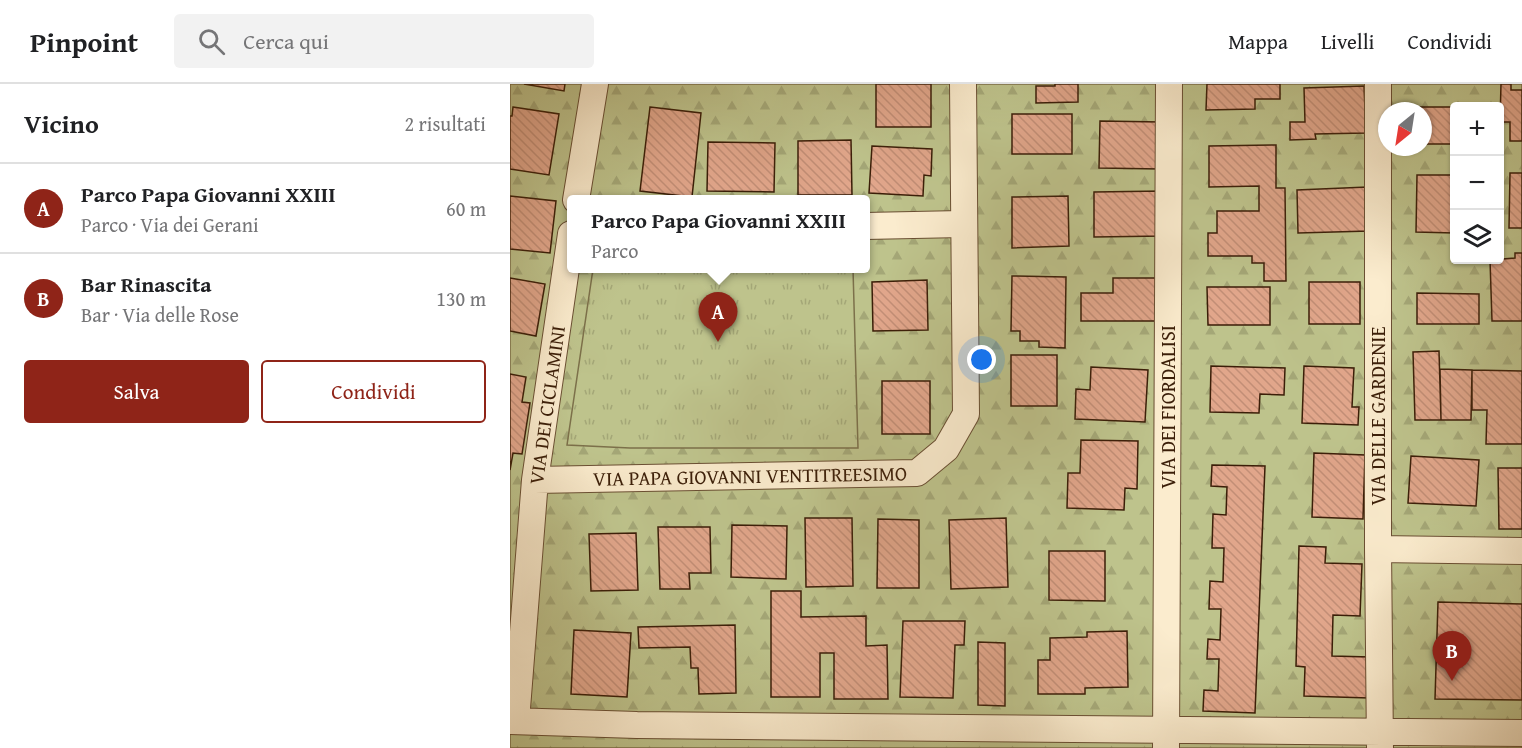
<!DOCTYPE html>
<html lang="it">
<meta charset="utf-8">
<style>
:root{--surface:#fff;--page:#f2f2f2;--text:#202124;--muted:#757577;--line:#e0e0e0;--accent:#8f2418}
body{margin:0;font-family:"Gentium Book Plus",serif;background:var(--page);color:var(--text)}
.controls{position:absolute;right:18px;top:18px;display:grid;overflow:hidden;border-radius:6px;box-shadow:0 2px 4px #0004}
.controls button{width:54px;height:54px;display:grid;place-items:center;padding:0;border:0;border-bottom:2px solid var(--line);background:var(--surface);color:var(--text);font:30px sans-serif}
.compass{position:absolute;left:868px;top:18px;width:54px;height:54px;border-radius:50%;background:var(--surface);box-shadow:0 2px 4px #0004;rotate:210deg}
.you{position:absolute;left:472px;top:276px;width:21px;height:21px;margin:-15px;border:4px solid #fff;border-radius:50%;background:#1a73e8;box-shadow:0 0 0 9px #1a73e833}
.badge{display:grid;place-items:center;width:39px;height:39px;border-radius:50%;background:var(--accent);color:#fff;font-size:20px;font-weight:700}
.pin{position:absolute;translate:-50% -50px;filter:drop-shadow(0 2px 3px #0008)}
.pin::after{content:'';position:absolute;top:32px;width:21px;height:18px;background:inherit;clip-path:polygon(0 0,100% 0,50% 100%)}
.popup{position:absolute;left:57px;top:111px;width:303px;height:78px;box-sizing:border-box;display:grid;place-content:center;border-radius:6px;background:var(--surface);filter:drop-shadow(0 2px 4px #0005);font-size:20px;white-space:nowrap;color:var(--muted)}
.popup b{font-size:22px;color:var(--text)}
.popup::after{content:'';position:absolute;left:50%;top:100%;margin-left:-12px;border:12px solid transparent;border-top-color:var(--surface)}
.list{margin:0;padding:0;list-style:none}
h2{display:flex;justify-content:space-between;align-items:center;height:78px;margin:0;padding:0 24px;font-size:26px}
h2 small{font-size:20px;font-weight:400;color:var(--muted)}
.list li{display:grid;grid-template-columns:39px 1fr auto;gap:18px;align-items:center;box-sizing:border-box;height:90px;padding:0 24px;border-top:2px solid var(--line)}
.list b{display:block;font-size:22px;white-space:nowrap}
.list p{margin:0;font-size:20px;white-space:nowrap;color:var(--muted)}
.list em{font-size:20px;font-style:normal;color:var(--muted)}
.actions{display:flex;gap:12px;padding:18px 24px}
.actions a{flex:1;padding:14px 0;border:2px solid var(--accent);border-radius:6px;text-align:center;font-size:21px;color:var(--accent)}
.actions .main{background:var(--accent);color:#fff}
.icon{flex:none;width:33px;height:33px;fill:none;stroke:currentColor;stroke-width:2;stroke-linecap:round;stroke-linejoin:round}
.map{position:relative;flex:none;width:1012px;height:664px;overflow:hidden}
header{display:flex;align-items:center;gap:36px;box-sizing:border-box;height:84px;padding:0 30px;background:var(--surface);border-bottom:2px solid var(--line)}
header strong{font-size:28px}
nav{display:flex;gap:33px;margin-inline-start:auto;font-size:21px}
.search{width:420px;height:54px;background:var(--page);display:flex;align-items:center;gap:15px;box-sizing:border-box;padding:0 21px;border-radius:6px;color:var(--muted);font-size:22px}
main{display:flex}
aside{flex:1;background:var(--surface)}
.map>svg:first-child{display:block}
.forest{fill:url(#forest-firs);stroke:#7c704a;stroke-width:1.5;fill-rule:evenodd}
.park{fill:url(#park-tufts);stroke:#7c704a;stroke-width:1.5}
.building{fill:url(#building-back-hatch);stroke:#3b1e08;stroke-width:1.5}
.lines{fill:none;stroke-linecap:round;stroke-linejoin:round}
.minor-casing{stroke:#6a4f33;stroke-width:28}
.minor{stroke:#fbecce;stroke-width:26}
.labels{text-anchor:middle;stroke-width:4.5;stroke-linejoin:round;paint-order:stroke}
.street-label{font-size:20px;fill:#3b1e08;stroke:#fbecce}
</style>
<header>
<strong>Pinpoint</strong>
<div class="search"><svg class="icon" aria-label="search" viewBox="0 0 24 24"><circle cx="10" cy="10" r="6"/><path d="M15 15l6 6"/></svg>Cerca qui</div>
<nav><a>Mappa</a><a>Livelli</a><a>Condividi</a></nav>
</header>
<main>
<aside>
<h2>Vicino<small>2 risultati</small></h2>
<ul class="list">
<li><span class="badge">A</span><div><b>Parco Papa Giovanni XXIII</b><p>Parco · Via dei Gerani</p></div><em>60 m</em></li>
<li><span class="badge">B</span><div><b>Bar Rinascita</b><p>Bar · Via delle Rose</p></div><em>130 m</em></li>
</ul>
<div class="actions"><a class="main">Salva</a><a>Condividi</a></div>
</aside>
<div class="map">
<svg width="1012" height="664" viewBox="0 0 1012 664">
<defs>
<pattern id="forest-firs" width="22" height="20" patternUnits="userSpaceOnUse" patternTransform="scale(1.5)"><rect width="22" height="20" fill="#bec38c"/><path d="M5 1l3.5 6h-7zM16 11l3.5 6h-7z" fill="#a4a777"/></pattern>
<pattern id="park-tufts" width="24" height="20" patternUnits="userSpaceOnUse" patternTransform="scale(1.5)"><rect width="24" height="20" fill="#bec38c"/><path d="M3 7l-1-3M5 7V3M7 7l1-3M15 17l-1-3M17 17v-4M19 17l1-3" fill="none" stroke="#a4a777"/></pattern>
<pattern id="building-back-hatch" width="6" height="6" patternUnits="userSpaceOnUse" patternTransform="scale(1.5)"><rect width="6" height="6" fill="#e1a68b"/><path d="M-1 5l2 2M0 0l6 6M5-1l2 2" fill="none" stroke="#c28e76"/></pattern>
</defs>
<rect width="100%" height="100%" fill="#f9e1b3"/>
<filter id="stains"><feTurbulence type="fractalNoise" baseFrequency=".00333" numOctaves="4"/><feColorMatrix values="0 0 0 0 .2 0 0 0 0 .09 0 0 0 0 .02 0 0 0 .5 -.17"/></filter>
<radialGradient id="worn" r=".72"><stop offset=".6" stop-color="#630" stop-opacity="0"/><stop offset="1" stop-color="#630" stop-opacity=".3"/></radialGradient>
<path class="forest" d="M 0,0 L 1012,0 L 1012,664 L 0,664 ZM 944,22 L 990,22 L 990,176 L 944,176 ZM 877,27 L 913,27 L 913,63 L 877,63 ZM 61,116 L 355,116 L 355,184 L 61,184 Z"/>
<path class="park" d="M 83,185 L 343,185 L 348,364 L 120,364 L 57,361 Z"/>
<path class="building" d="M 14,0 L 55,0 L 54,7 Z
M 366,0 L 421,0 L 421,43 L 366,43 Z
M 545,0 L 568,0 L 568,18 L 526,19 L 526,2 L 545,2 Z
M 697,0 L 770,0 L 770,15 L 745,15 L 745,25 L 696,26 Z
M 991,0 L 1001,0 L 1001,6 L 1012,6 L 1012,57 L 1000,57 L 1000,38 L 990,38 Z
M 854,2 L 856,49 L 805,50 L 806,55 L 780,56 L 780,38 L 795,38 L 794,4 Z
M 3,23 L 49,30 L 39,91 L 0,85 L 0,32 L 2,32 Z
M 140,23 L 191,29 L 182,113 L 130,107 Z
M 907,23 L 944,23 L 944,60 L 913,60 L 913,27 L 907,27 Z
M 502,30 L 562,30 L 562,70 L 502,70 Z
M 590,37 L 651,38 L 650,85 L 589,84 Z
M 341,56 L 342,111 L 288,111 L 288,57 Z
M 198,58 L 265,59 L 264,108 L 197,107 Z
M 766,61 L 766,104 L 775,104 L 776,197 L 754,197 L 754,179 L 742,179 L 742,172 L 698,172 L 698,149 L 707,149 L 707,127 L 749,127 L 749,102 L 699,103 L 699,62 Z
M 362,62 L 422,65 L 421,92 L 414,91 L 413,112 L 359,109 Z
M 1000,89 L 1012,89 L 1012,144 L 999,144 Z
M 907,91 L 944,91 L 944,149 L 906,148 Z
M 857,103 L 859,147 L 788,149 L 787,106 Z
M 653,107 L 653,152 L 584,153 L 584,108 Z
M 0,112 L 46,117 L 40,169 L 0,165 Z
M 558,112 L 559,162 L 502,164 L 502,113 Z
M 1005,169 L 1012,169 L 1012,237 L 982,237 L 980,176 L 1005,174 Z
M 502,192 L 556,193 L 555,264 L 529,263 L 529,257 L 510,257 L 510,247 L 501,247 Z
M 0,194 L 35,200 L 26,252 L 0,247 Z
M 603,194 L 647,194 L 647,237 L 571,237 L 571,209 L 603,209 Z
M 417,196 L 418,246 L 363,247 L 362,198 Z
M 799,198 L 850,198 L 850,240 L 799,240 Z
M 697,203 L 760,203 L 760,241 L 698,241 Z
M 907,209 L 969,210 L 969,240 L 907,240 Z
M 929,267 L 931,336 L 905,336 L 903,268 Z
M 501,271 L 547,271 L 547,322 L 501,322 Z
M 701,282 L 775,284 L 774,311 L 750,310 L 749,329 L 700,328 Z
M 794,282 L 844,284 L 842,323 L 849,323 L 848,341 L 792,339 Z
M 581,283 L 638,286 L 635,338 L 565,335 L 566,305 L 580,306 Z
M 930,285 L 962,286 L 961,336 L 931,336 Z
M 962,286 L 1012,287 L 1012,360 L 976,360 L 977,326 L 962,326 Z
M 0,290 L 16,293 L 12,318 L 20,319 L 12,370 L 3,369 L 0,386 Z
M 372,297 L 420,297 L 420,350 L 372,350 Z
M 571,356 L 628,357 L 627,405 L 615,404 L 614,426 L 557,424 L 558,389 L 570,389 Z
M 804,369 L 855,371 L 853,435 L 802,433 Z
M 901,372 L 969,376 L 966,422 L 898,419 Z
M 702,381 L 755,382 L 745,629 L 693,627 L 694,606 L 708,607 L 709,575 L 697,575 L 698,555 L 710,556 L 711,525 L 699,525 L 700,497 L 713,498 L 714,464 L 702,464 L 703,430 L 716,431 L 717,403 L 701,402 Z
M 988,384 L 1012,384 L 1012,445 L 989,445 Z
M 295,434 L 342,434 L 343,502 L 296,503 Z
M 496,434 L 498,503 L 441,505 L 439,436 Z
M 368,435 L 409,436 L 409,504 L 367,504 Z
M 222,441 L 277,442 L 276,495 L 221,493 Z
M 148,443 L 200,443 L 201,489 L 179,489 L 180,505 L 150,505 Z
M 126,449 L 128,506 L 81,507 L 79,450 Z
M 789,462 L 816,463 L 815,479 L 852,480 L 850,532 L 823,531 L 822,572 L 860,573 L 859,614 L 794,612 L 795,583 L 786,582 Z
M 539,467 L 595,467 L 595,517 L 539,516 Z
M 261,507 L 291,507 L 291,533 L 356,532 L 356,562 L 377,561 L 378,615 L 324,615 L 324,569 L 310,569 L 310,613 L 261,613 Z
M 928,518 L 1012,520 L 1012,616 L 925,615 Z
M 393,537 L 455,537 L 454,561 L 445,561 L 443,614 L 390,613 Z
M 225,541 L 226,609 L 189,610 L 188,584 L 181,584 L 180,563 L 129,564 L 128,543 Z
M 64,546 L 121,549 L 117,613 L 61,610 Z
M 617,547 L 618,603 L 575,604 L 575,610 L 528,610 L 528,576 L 540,576 L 540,554 L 577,553 L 577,548 Z
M 468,558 L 495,559 L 495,622 L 468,621 Z"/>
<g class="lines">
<g class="minor-casing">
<path id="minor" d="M 868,0 L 868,465 L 870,664
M 66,116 L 85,0
M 355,142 L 452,140
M 25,396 L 407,389 L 436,365 L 456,330 L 453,0
M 868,465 L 1012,467
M 0,637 L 127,641 L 1012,649
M 6,637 L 25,396 L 61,150
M 656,663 L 659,0"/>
</g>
<use href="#minor" class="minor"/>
</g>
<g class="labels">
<g class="street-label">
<text transform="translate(37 321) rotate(-82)" y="7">VIA DEI CICLAMINI</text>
<text transform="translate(658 323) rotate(-90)" y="7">VIA DEI FIORDALISI</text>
<text transform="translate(868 332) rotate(-90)" y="7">VIA DELLE GARDENIE</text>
<text transform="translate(240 392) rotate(-1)" y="7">VIA PAPA GIOVANNI VENTITREESIMO</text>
</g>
</g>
<rect width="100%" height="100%" filter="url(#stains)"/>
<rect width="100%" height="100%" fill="url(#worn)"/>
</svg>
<div class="controls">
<button>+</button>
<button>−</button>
<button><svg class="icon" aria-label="layers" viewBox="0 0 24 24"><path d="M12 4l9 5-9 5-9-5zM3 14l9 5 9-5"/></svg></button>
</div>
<svg class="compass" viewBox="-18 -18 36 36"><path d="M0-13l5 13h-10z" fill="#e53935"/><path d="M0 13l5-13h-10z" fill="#757577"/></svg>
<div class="you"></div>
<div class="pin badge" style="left:208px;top:258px">A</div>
<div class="popup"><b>Parco Papa Giovanni XXIII</b>Parco</div>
<div class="pin badge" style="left:942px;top:597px">B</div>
</div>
</main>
